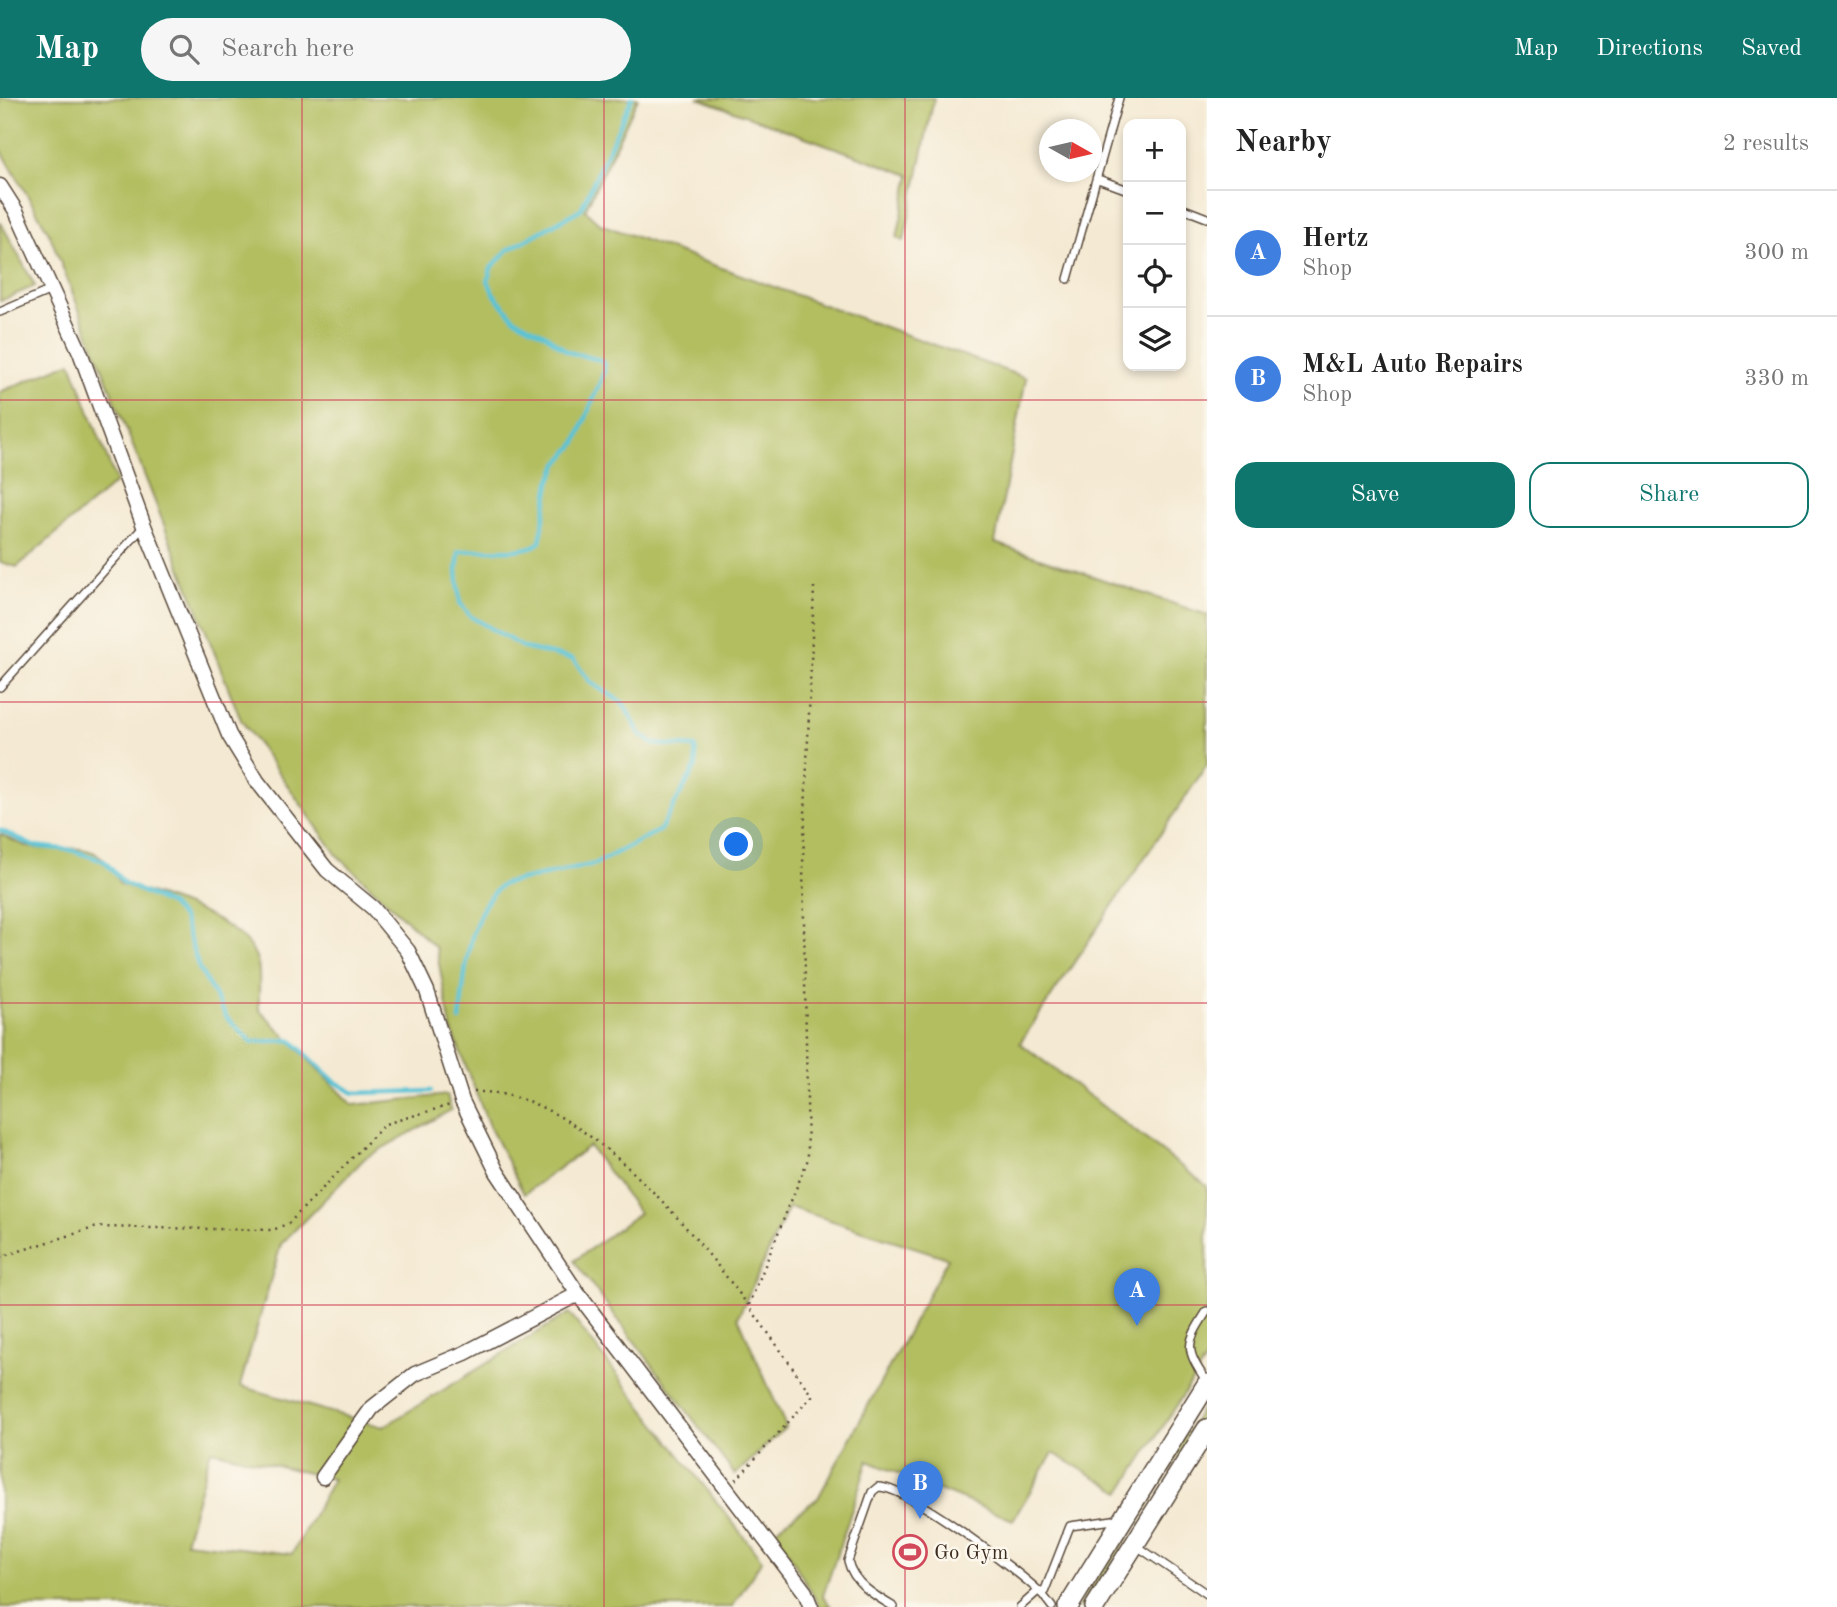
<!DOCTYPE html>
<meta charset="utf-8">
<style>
:root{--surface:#fff;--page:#f6f6f6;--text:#222;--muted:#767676;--line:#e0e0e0;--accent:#0f766e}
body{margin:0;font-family:"Old Standard TT",serif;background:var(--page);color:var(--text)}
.controls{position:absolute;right:21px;top:21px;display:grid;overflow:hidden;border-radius:14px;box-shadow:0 4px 10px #0003}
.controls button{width:63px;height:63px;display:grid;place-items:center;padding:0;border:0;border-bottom:2px solid var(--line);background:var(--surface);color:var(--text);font:35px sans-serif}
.compass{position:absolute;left:1039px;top:21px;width:63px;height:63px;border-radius:50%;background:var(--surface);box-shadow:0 4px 10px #0003;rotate:98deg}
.you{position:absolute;left:737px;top:747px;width:24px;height:24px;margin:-18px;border:5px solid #fff;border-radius:50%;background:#1a73e8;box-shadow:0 0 0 10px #1a73e833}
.badge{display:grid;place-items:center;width:46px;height:46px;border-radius:50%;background:var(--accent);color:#fff;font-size:23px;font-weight:700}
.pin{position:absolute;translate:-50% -58px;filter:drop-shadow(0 2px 4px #0008)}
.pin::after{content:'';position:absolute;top:37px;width:24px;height:21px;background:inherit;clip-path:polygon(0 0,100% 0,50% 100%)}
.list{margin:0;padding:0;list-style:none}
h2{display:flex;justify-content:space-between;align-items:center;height:91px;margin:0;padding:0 28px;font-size:30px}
h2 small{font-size:23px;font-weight:400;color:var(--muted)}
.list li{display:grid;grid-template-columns:46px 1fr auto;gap:21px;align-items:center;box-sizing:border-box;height:126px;padding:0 28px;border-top:2px solid var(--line)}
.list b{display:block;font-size:26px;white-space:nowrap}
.list p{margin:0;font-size:23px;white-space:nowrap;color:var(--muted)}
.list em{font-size:23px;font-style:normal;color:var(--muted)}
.actions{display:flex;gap:14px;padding:21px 28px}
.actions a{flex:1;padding:16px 0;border:2px solid var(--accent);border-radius:21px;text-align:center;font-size:24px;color:var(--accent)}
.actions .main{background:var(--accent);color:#fff}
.icon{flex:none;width:38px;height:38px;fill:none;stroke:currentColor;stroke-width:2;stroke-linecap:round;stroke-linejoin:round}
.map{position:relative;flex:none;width:1207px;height:1509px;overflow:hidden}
header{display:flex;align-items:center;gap:42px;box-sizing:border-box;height:98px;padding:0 35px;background:var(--accent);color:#fff}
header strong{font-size:33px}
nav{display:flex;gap:38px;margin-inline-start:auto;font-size:24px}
.search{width:490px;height:63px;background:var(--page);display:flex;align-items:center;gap:18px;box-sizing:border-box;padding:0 24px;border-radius:38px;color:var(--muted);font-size:26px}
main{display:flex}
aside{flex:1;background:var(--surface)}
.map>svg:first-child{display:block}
.green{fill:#b2be60;stroke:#76743f;stroke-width:2;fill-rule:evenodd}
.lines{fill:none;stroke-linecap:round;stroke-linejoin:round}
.stream{stroke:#59c3d6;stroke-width:4.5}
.lane-casing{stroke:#574739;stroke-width:10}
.street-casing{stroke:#574739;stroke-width:17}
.secondary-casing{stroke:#574739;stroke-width:22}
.path{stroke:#574739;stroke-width:2.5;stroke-dasharray:2 5;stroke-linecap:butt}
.lane{stroke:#fff;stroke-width:7}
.street{stroke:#fff;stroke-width:14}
.secondary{stroke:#fff;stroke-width:19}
.grid{fill:none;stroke:#d1495b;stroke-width:2;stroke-opacity:0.55}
.labels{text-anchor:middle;stroke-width:5;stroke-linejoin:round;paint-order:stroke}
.poi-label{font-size:21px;fill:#3b2a1e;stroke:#fbf7ec;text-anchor:start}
</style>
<header>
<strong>Map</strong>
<div class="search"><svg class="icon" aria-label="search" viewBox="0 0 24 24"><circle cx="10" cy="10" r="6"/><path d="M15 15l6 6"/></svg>Search here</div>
<nav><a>Map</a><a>Directions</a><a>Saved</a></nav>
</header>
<main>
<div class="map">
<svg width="1207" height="1509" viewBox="0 0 1207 1509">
<rect width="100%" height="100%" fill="#fbf7ec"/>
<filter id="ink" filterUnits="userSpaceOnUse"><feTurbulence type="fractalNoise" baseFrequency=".0143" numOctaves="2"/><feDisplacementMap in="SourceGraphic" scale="14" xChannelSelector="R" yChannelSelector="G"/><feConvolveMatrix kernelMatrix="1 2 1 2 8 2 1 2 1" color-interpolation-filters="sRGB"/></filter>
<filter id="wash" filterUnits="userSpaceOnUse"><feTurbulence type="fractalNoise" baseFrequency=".00686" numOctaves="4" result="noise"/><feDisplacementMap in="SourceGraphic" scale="28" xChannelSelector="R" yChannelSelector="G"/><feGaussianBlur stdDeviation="1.57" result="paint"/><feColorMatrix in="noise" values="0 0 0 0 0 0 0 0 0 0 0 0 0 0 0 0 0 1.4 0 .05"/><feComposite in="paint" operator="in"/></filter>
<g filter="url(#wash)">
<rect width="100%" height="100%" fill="#f4e9d2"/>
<path class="green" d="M 0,0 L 638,0 L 585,112 L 600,126 L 1026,280 L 995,445 L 1207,517 L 1207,667 L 1020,945 L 1207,1088 L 1207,1260 L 1121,1394 L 1053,1355 L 1013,1422 L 868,1363 L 823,1498 L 831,1509 L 820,1509 L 775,1432 L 818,1400 L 948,1160 L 789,1109 L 738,1219 L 786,1329 L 735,1377 L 574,1163 L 639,1115 L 589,1048 L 524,1096 L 489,1028 L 451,930 L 436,850 L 337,757 L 241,622 L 49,135 L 0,50 Z
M 698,0 L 934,0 L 904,143 L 897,140 L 910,77 Z
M 0,123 L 35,188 L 0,203 Z
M 71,264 L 116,384 L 17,469 L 0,464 L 0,294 Z
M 0,736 C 11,741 25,750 36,750 C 78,753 99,740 120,786 C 159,798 236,818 255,857 C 262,870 258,896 259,911 L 353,1007 L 447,997 L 451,1012 L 365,1060 L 281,1146 L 240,1288 L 383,1329 L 569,1215 L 762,1462 L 732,1509 L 0,1509 ZM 211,1352 L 333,1381 L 292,1456 L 185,1444 Z
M 1207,1302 L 1207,1311 L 1085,1509 L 1078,1509 Z"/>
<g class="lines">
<path class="stream" d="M 0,732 L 33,748 L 71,752 L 104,763 L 124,785 L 170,807 L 183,821 L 199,870 L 227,920 L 252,944 L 291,942 L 334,983 L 354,995 L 431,993
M 460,922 C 464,882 467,812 503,786 L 595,766 L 660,732 L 696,668 L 695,649 L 653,646 L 640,636 L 623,605 L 591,585 L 573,561 L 524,550 L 470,518 L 460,505 L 457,473 L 459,454 C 481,449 524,458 540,444 L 550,384 L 558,366 L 576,345 L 604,274 L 604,266 L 600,262 L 568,254 L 546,237 L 514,220 L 493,195 L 488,182 L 491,170 L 508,152 L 581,111 L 632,0"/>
</g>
</g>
<g filter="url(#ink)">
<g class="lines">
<g class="lane-casing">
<path id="lane" d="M 1098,81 L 1128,92
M 1181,110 L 1207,120
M 1068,181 L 1119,0
M 0,214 L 51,192
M 0,589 L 144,428
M 1207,1284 C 1184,1250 1186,1246 1207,1213
M 1137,1448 L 1207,1496
M 894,1509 C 875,1498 853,1485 848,1463 L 872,1394 L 878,1389 C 907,1388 1020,1474 1043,1497
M 1020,1509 L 1038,1493
M 1052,1509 L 1043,1497 L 1070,1428 L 1120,1421"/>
</g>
<g class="street-casing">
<path id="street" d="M 0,88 L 16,113 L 80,254 L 144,428 L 229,637 L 257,683 L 327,772 L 373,810 L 408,853 L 427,893 L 462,1003 L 497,1074 L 578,1196 L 805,1494 L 811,1509
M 323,1379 L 372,1310 L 415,1276 L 465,1255 L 578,1196"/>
</g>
<g class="secondary-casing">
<path id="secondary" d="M 1068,1509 L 1207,1286
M 1095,1509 L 1207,1331"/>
</g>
<path class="path" d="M 474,994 C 603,989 747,1203 812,1298 L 735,1383
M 0,1159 L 97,1129 L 273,1132 L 289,1125 L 385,1026 L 450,1007
M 749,1207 L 808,1061 L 803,766 L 814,489"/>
<use href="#lane" class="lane"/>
<use href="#street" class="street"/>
<use href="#secondary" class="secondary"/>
</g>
</g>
<path class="grid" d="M 302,0 L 302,1509M 604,0 L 604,1509M 905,0 L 905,1509M 0,302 L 1207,302M 0,604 L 1207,604M 0,905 L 1207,905M 0,1207 L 1207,1207"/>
<defs>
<g id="stadium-ring" transform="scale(1.75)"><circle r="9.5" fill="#fbf7ec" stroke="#d1495b" stroke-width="1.5"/><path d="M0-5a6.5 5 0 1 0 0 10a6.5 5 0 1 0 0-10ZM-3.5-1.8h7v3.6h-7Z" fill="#d1495b"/></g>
</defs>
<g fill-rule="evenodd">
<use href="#stadium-ring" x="910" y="1454"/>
</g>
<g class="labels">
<g class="poi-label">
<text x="934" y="1461">Go Gym</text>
</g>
</g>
</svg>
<div class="controls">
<button>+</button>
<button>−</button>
<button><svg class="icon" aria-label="locate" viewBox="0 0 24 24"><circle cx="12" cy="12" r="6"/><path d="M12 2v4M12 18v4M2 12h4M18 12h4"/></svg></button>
<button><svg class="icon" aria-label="layers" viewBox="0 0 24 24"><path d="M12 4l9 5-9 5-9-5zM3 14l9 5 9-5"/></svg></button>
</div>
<svg class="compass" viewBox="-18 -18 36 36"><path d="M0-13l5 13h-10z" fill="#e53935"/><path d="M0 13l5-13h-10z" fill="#767676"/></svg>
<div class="you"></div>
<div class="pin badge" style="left:1137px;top:1228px;background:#3f7fe0">A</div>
<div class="pin badge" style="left:920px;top:1421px;background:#3f7fe0">B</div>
</div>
<aside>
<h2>Nearby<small>2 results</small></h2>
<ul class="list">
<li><span class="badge" style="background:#3f7fe0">A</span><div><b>Hertz</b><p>Shop</p></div><em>300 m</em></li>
<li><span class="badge" style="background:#3f7fe0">B</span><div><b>M&amp;L Auto Repairs</b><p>Shop</p></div><em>330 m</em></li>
</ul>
<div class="actions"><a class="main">Save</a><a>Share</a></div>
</aside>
</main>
